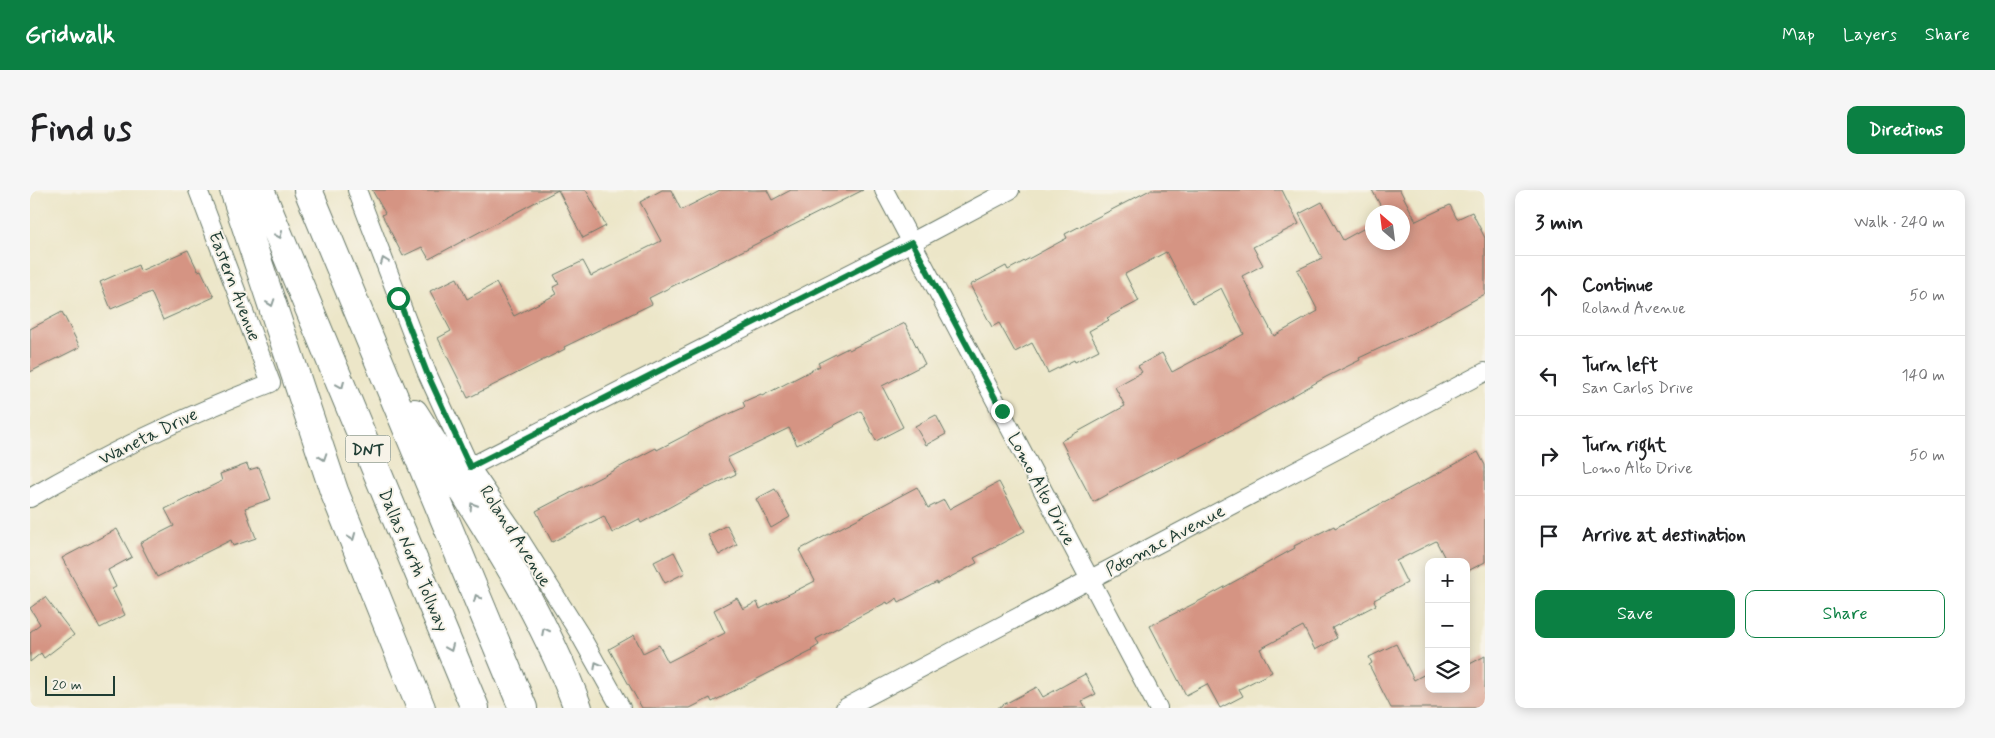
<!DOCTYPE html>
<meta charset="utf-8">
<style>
:root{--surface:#fff;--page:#f6f6f6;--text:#202124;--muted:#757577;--line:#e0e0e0;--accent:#0b8043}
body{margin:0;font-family:Mynerve,sans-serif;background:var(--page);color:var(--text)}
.controls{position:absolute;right:15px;bottom:15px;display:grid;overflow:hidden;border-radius:10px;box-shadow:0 2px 12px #0003}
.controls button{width:45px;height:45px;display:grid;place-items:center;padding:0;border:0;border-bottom:1px solid var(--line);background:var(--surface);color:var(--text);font:25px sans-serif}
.compass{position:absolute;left:1335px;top:15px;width:45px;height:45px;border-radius:50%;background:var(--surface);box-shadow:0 2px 12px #0003;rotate:332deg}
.scale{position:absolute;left:15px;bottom:12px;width:70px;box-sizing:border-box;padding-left:5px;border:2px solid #1f3d34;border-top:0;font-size:14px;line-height:18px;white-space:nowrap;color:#1f3d34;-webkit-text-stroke:4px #f7f3e8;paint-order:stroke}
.stop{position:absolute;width:15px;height:15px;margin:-11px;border:4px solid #0b8043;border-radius:50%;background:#fff}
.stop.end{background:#0b8043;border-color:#fff;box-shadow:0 1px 5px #0008}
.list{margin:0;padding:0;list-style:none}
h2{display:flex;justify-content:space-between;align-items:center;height:65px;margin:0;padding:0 20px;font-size:21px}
h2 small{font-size:16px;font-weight:400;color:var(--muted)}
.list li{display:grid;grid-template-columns:32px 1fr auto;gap:15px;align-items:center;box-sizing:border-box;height:80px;padding:0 20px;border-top:1px solid var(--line)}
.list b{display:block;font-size:19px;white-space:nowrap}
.list p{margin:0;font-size:16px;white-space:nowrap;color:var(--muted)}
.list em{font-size:16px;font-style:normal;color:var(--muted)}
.actions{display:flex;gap:10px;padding:15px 20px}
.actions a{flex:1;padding:11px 0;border:1px solid var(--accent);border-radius:10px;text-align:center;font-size:18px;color:var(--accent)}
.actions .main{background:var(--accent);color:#fff}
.icon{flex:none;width:28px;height:28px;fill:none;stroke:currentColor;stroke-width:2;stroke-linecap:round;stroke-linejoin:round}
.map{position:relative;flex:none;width:1455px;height:518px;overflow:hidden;border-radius:10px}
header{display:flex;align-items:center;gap:30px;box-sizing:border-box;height:70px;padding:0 25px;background:var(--accent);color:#fff}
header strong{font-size:24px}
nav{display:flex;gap:28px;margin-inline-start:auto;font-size:18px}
.intro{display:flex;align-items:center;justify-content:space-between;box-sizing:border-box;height:120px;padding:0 30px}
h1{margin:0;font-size:35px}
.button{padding:12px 22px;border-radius:10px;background:var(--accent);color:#fff;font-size:18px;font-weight:700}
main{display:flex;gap:30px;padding:0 30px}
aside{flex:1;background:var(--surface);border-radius:10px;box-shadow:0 2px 12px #0003}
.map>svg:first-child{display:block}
.building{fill:#d59483}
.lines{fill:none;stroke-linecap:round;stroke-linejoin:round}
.minor-casing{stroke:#677868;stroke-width:20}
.motorway-casing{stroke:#677868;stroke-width:30}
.minor{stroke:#fff;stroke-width:18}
.motorway{stroke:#fff;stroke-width:28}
.oneway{stroke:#8f9e9a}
.route{stroke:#0b8043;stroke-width:6}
.labels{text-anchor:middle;stroke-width:4;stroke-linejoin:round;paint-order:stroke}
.shield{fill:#f7f3e8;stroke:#60746a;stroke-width:1}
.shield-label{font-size:16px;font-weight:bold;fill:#1f3d34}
.street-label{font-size:18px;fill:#1f3d34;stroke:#f7f3e8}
</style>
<header>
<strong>Gridwalk</strong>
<nav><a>Map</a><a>Layers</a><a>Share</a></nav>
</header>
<div class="intro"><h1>Find us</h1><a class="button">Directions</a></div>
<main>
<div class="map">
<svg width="1455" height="518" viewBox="0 0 1455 518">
<rect width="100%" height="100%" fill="#f7f3e8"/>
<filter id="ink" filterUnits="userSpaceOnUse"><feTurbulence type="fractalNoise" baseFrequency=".02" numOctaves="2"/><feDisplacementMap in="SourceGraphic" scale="10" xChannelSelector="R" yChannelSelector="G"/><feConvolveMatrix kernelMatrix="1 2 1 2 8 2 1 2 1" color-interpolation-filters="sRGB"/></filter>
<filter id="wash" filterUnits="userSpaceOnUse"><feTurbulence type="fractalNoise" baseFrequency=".0096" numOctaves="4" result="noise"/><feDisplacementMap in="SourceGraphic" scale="20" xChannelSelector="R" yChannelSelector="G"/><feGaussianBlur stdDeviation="1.12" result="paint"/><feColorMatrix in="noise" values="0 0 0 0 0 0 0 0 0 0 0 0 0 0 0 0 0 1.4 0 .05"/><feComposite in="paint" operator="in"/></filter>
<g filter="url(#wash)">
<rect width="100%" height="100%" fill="#ece6c8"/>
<g id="blocks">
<path class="building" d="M 342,0 L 528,0 L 399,69 L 392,57 L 373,66 L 352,25 L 355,23 Z
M 528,0 L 556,0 L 576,36 L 553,48 Z
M 632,0 L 641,0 L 651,20 L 690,0 L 737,0 L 742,10 L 761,0 L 833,0 L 619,108 L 622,114 L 534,157 L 535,159 L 438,208 L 408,148 L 421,141 L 400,101 L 427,88 L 437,109 L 466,93 L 484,126 L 527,104 L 523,97 L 529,94 L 524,85 L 553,71 L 561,86 L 631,51 L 610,12 Z
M 1120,0 L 1252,0 L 1269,34 L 1223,57 L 1233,75 L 1212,86 L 1244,146 L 1288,121 L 1267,80 L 1292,68 L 1269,24 L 1292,12 L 1313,50 L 1342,34 L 1342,52 L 1372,52 L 1372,22 L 1354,22 L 1342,0 L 1370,0 L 1386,31 L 1420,15 L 1427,29 L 1442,22 L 1455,48 L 1455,104 L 1393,138 L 1329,168 L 1330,170 L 1296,187 L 1215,233 L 1103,290 L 1063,312 L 1031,251 L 1095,216 L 1085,197 L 1112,182 L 1108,176 L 1132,163 L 1142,182 L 1214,144 L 1191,98 L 1163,113 L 1136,62 L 1095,84 L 1109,111 L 1077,128 L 1079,130 L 1059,141 L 1069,160 L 1045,172 L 1044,170 L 1018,183 L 1002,153 L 985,162 L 969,133 L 962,137 L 940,95 L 976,76 L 978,80 L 1037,48 L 1035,44 Z
M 158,60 L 168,81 L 171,80 L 184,107 L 133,130 L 121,102 L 81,119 L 70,92 L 108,75 L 110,81 Z
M 32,122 L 50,157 L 0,182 L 0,139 Z
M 875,133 L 895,174 L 852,196 L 873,237 L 846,251 L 831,221 L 767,255 L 759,238 L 697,268 L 706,284 L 677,298 L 676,297 L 611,333 L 609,329 L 582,343 L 574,326 L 522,352 L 506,321 L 626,258 L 627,260 L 679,233 L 715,217 L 713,212 L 731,204 L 732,206 L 790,176 L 788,173 L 818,158 L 819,160 Z
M 906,225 L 916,244 L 896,255 L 885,236 Z
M 1448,262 L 1455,275 L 1455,372 L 1436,382 L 1436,372 L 1417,372 L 1406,351 L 1366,371 L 1377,393 L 1344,410 L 1346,415 L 1302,438 L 1307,448 L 1285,460 L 1273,436 L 1230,459 L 1242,482 L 1209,499 L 1213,506 L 1190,518 L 1177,494 L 1156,505 L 1120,436 L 1173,409 L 1265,358 L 1264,356 L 1304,336 L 1305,338 Z
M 217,274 L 219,280 L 229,277 L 241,309 L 215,318 L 226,348 L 203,356 L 201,350 L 127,387 L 110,353 L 144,336 L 135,319 L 192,291 L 190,284 Z
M 969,292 L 995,341 L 944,368 L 947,373 L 907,394 L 907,392 L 869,412 L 867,408 L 858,414 L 857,412 L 786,449 L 789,455 L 781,460 L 782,461 L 682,512 L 680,508 L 660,518 L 612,518 L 579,459 L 604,445 L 613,463 L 629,455 L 638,472 L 695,443 L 684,420 L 707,408 L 713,419 L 727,412 L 730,419 L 785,391 L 769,360 L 887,297 L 898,318 L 914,310 L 919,319 Z
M 745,299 L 760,327 L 741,338 L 726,309 Z
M 697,335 L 707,355 L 689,365 L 678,345 Z
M 87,339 L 102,367 L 78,380 L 86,397 L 82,399 L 95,425 L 70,438 L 32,368 Z
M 644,362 L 655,383 L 635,393 L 624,372 Z
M 15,407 L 44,445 L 14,468 L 11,463 L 0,472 L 0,442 L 10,434 L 0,418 Z
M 1366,454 L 1384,490 L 1399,482 L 1399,499 L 1436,499 L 1436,476 L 1455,466 L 1455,518 L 1361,518 L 1339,475 L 1342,473 L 1339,467 Z
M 1055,484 L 1066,504 L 1052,511 L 1056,518 L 967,518 L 1007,497 L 1013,507 Z"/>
</g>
</g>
<g filter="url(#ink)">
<use href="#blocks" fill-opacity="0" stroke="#677868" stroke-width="1"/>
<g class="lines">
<g class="minor-casing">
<path id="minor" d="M 327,0 L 397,183 L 440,277 L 489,348 L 549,443 L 591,518
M 854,0 L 1128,518
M 440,277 L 882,52 L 980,0
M 0,308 C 77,263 158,225 241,193 L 168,0
M 815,518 L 1455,182"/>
</g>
<g class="motorway-casing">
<path id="motorway" d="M 204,0 L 304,301 L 391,518
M 230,0 L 445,518
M 278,0 L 493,518
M 384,223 C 444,318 509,412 548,518"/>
</g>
<use href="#minor" class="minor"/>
<use href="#motorway" class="motorway"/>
</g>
<defs><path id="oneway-chevron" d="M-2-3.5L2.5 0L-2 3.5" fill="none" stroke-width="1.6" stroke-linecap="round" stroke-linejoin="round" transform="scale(1.25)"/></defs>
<g class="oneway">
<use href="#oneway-chevron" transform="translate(249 45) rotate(67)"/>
<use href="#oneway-chevron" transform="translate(354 71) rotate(-111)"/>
<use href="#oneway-chevron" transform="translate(241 113) rotate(71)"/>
<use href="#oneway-chevron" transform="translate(311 195) rotate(67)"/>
<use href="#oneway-chevron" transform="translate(293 267) rotate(71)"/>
<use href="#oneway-chevron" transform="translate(443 316) rotate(-122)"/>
<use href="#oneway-chevron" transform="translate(322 347) rotate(68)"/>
<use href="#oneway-chevron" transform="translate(447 408) rotate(-113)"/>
<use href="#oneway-chevron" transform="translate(515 441) rotate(-117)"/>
<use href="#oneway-chevron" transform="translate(420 458) rotate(67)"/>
<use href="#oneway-chevron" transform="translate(567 475) rotate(-119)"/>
</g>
</g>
<g class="lines" filter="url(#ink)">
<path class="route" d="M 368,108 L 397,183 L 440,277 L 882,52 L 972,221"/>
</g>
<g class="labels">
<rect class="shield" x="315.5" y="245.5" width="45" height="27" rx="4"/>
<g class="shield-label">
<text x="338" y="265">DNT</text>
</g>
<g class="street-label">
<text transform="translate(205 96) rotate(69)" y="6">Eastern Avenue</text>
<text transform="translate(118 246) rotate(-26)" y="6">Waneta Drive</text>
<text transform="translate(1012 299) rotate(62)" y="6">Lomo Alto Drive</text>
<text transform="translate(486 346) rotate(57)" y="6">Roland Avenue</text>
<text transform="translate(1135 350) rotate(-28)" y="6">Potomac Avenue</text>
<text transform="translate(384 370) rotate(67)" y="6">Dallas North Tollway</text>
</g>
</g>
</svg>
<div class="controls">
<button>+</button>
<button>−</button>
<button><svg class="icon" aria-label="layers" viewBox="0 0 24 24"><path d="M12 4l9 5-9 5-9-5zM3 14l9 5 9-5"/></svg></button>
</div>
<svg class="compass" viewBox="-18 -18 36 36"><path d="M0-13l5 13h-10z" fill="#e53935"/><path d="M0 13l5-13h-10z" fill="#757577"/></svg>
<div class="scale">20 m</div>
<div class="stop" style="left:368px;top:108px"></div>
<div class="stop end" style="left:972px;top:221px"></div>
</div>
<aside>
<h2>3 min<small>Walk · 240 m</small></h2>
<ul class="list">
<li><svg class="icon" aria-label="ahead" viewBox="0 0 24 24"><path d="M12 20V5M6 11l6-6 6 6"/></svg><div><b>Continue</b><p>Roland Avenue</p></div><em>50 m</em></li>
<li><svg class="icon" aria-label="left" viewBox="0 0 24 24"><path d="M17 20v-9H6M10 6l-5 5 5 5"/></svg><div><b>Turn left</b><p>San Carlos Drive</p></div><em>140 m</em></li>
<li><svg class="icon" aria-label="right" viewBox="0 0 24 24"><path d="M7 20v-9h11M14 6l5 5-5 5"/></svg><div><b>Turn right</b><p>Lomo Alto Drive</p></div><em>50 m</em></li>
<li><svg class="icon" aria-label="arrive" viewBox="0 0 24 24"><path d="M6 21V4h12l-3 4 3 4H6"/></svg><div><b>Arrive at destination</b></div></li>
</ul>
<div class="actions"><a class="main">Save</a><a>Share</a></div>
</aside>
</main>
